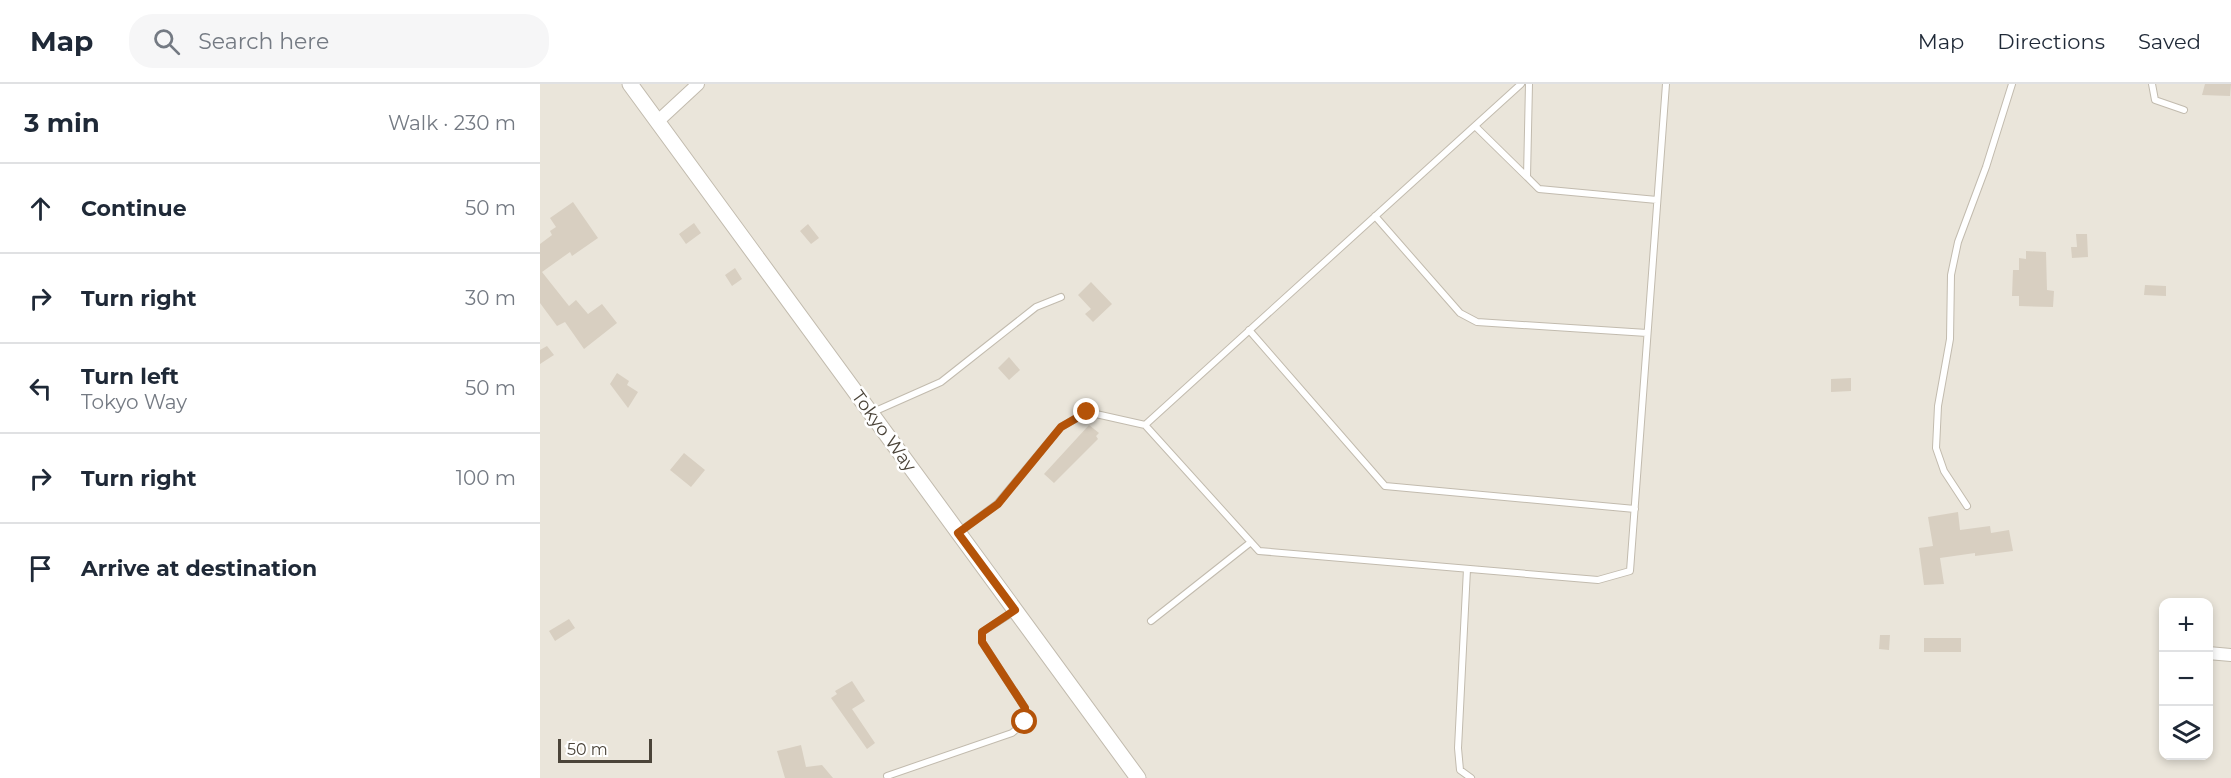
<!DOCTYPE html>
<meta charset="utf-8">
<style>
:root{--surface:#fff;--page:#f6f6f7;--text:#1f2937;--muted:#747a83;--line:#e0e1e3}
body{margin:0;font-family:Montserrat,sans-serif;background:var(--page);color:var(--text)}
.controls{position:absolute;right:18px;bottom:18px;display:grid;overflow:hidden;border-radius:12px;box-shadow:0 3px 9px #0003}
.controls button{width:54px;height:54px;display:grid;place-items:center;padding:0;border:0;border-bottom:2px solid var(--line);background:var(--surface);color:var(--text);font:30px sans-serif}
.scale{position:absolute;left:18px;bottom:15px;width:94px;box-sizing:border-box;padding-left:6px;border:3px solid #4b4439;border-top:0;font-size:16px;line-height:21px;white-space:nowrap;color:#4b4439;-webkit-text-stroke:4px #fff;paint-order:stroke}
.stop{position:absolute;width:18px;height:18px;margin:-14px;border:4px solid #b45309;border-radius:50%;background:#fff}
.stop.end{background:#b45309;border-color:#fff;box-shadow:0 2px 6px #0008}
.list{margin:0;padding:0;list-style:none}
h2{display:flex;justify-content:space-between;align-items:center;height:78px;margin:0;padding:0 24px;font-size:26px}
h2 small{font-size:20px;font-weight:400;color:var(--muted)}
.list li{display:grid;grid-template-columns:39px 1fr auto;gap:18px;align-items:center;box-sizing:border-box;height:90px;padding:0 24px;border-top:2px solid var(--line)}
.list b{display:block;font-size:22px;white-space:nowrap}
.list p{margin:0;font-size:20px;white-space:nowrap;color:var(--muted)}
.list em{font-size:20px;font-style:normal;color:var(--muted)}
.icon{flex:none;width:33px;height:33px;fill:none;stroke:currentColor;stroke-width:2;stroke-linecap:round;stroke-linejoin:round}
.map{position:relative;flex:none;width:1691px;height:694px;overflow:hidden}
header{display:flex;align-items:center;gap:36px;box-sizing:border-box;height:84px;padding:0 30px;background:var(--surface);border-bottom:2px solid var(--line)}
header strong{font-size:28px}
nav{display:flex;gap:33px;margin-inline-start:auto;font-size:21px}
.search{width:420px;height:54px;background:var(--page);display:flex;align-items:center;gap:15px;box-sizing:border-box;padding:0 21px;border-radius:24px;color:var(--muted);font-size:22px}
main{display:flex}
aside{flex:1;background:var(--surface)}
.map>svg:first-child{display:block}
.residential{fill:#eae5da;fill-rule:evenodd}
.building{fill:#d8cfc1}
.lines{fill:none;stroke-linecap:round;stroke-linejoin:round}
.service-casing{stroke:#c2bbae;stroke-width:8}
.minor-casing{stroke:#c2bbae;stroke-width:14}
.tertiary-casing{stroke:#c2bbae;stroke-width:17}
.service{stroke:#fff;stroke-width:6}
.minor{stroke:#fff;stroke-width:12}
.tertiary{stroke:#fff;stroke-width:15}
.route{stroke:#b45309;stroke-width:8}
.labels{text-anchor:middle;stroke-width:5;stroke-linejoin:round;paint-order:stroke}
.street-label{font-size:18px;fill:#4b4439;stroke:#fff}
</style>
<header>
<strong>Map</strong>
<div class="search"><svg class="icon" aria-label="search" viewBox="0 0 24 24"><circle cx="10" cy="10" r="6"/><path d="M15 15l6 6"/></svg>Search here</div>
<nav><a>Map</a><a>Directions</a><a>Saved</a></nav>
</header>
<main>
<aside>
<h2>3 min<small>Walk · 230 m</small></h2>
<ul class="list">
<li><svg class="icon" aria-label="ahead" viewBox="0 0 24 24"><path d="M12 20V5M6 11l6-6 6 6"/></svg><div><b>Continue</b></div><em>50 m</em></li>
<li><svg class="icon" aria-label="right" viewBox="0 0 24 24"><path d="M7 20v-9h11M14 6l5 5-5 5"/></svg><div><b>Turn right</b></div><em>30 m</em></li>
<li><svg class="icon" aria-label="left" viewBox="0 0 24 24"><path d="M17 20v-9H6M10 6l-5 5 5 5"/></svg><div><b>Turn left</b><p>Tokyo Way</p></div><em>50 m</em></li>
<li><svg class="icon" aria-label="right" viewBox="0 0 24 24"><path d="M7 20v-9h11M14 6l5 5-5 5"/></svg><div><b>Turn right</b></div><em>100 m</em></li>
<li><svg class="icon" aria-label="arrive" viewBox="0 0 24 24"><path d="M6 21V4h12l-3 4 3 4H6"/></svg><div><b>Arrive at destination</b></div></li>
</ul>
</aside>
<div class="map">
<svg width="1691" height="694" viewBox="0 0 1691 694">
<rect width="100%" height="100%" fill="#f6f3ec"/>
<path class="residential" d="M 0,0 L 1691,0 L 1691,694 L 0,694 ZM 1624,518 L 1668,518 L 1668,672 L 1624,672 Z"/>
<path class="building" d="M 1665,0 L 1691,0 L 1690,12 L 1662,11 Z
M 33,118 L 58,154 L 32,172 L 30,168 L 2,188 L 29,222 L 36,216 L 48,230 L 62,220 L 77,239 L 44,265 L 25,238 L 17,242 L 0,219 L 0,160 L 12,151 L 10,147 L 16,143 L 10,134 Z
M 154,139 L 161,149 L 146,160 L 139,150 Z
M 268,140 L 279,154 L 271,160 L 260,147 Z
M 1536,150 L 1547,150 L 1548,173 L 1532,174 L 1531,163 L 1537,163 Z
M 1486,167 L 1506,168 L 1507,206 L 1514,207 L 1513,223 L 1479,222 L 1479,212 L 1472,212 L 1473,186 L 1479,186 L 1479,174 L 1486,175 Z
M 195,184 L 202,195 L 192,202 L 185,191 Z
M 551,198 L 572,220 L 553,238 L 545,230 L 551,225 L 538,211 Z
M 1605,201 L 1626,202 L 1626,212 L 1604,211 Z
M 7,262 L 14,271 L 0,280 L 0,266 Z
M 469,273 L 480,286 L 469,296 L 458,284 Z
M 77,289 L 89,297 L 87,301 L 98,308 L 88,324 L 70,300 Z
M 1311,294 L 1311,307 L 1291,308 L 1291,295 Z
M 549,341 L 559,349 L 556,352 L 558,355 L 514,399 L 504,390 Z
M 144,369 L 165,386 L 151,403 L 130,386 Z
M 1418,428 L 1420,446 L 1450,442 L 1451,449 L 1469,446 L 1473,467 L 1435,472 L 1435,469 L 1400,474 L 1404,500 L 1384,501 L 1379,464 L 1393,462 L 1388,433 Z
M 29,535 L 35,544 L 15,557 L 9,547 Z
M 1340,551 L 1350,551 L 1349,566 L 1339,565 Z
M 1384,554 L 1421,554 L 1421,568 L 1384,568 Z
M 312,597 L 325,617 L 312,625 L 335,659 L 327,665 L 291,614 L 297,610 L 295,607 Z
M 261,661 L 266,683 L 282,681 L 293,694 L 245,694 L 237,667 Z"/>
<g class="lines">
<g class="service-casing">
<path id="service" d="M 981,0 L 605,341 L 719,467 L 1058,496 L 1090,487 L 1126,0
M 989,0 L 987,93 L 999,105 L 1117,116
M 1612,0 L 1615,16 L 1644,26
M 935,42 L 987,93
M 835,132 L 920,229 L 937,238 L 1107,249
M 709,246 L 845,402 L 1095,425
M 331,329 L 401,298 L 496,223 L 521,213
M 1427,422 L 1404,387 L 1396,364 L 1398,322 L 1410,255 L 1411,191 L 1418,158 L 1446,83 L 1472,0
M 419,448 L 457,420 L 521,343 L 547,328 L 605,341
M 927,485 L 918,664 L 920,686 L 931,694
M 611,537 L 711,458
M 347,692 L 472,649 L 485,638 L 485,624 L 442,558 L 442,548 L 475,527"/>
</g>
<g class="minor-casing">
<path id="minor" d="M 117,38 L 158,0
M 1668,569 L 1691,571"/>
</g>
<g class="tertiary-casing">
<path id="tertiary" d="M 90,0 L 598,694"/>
</g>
<use href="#service" class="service"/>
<use href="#minor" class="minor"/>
<use href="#tertiary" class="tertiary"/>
</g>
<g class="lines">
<path class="route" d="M 485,638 L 485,624 L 442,558 L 442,548 L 475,526 L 418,449 L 458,420 L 521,343 L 547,328"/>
</g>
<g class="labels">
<g class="street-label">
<text transform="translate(344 347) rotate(54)" y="6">Tokyo Way</text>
</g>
</g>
</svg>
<div class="controls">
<button>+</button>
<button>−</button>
<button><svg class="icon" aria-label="layers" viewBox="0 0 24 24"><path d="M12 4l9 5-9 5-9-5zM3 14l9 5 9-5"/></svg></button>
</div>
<div class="scale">50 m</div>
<div class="stop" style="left:485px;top:638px"></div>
<div class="stop end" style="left:547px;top:328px"></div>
</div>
</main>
